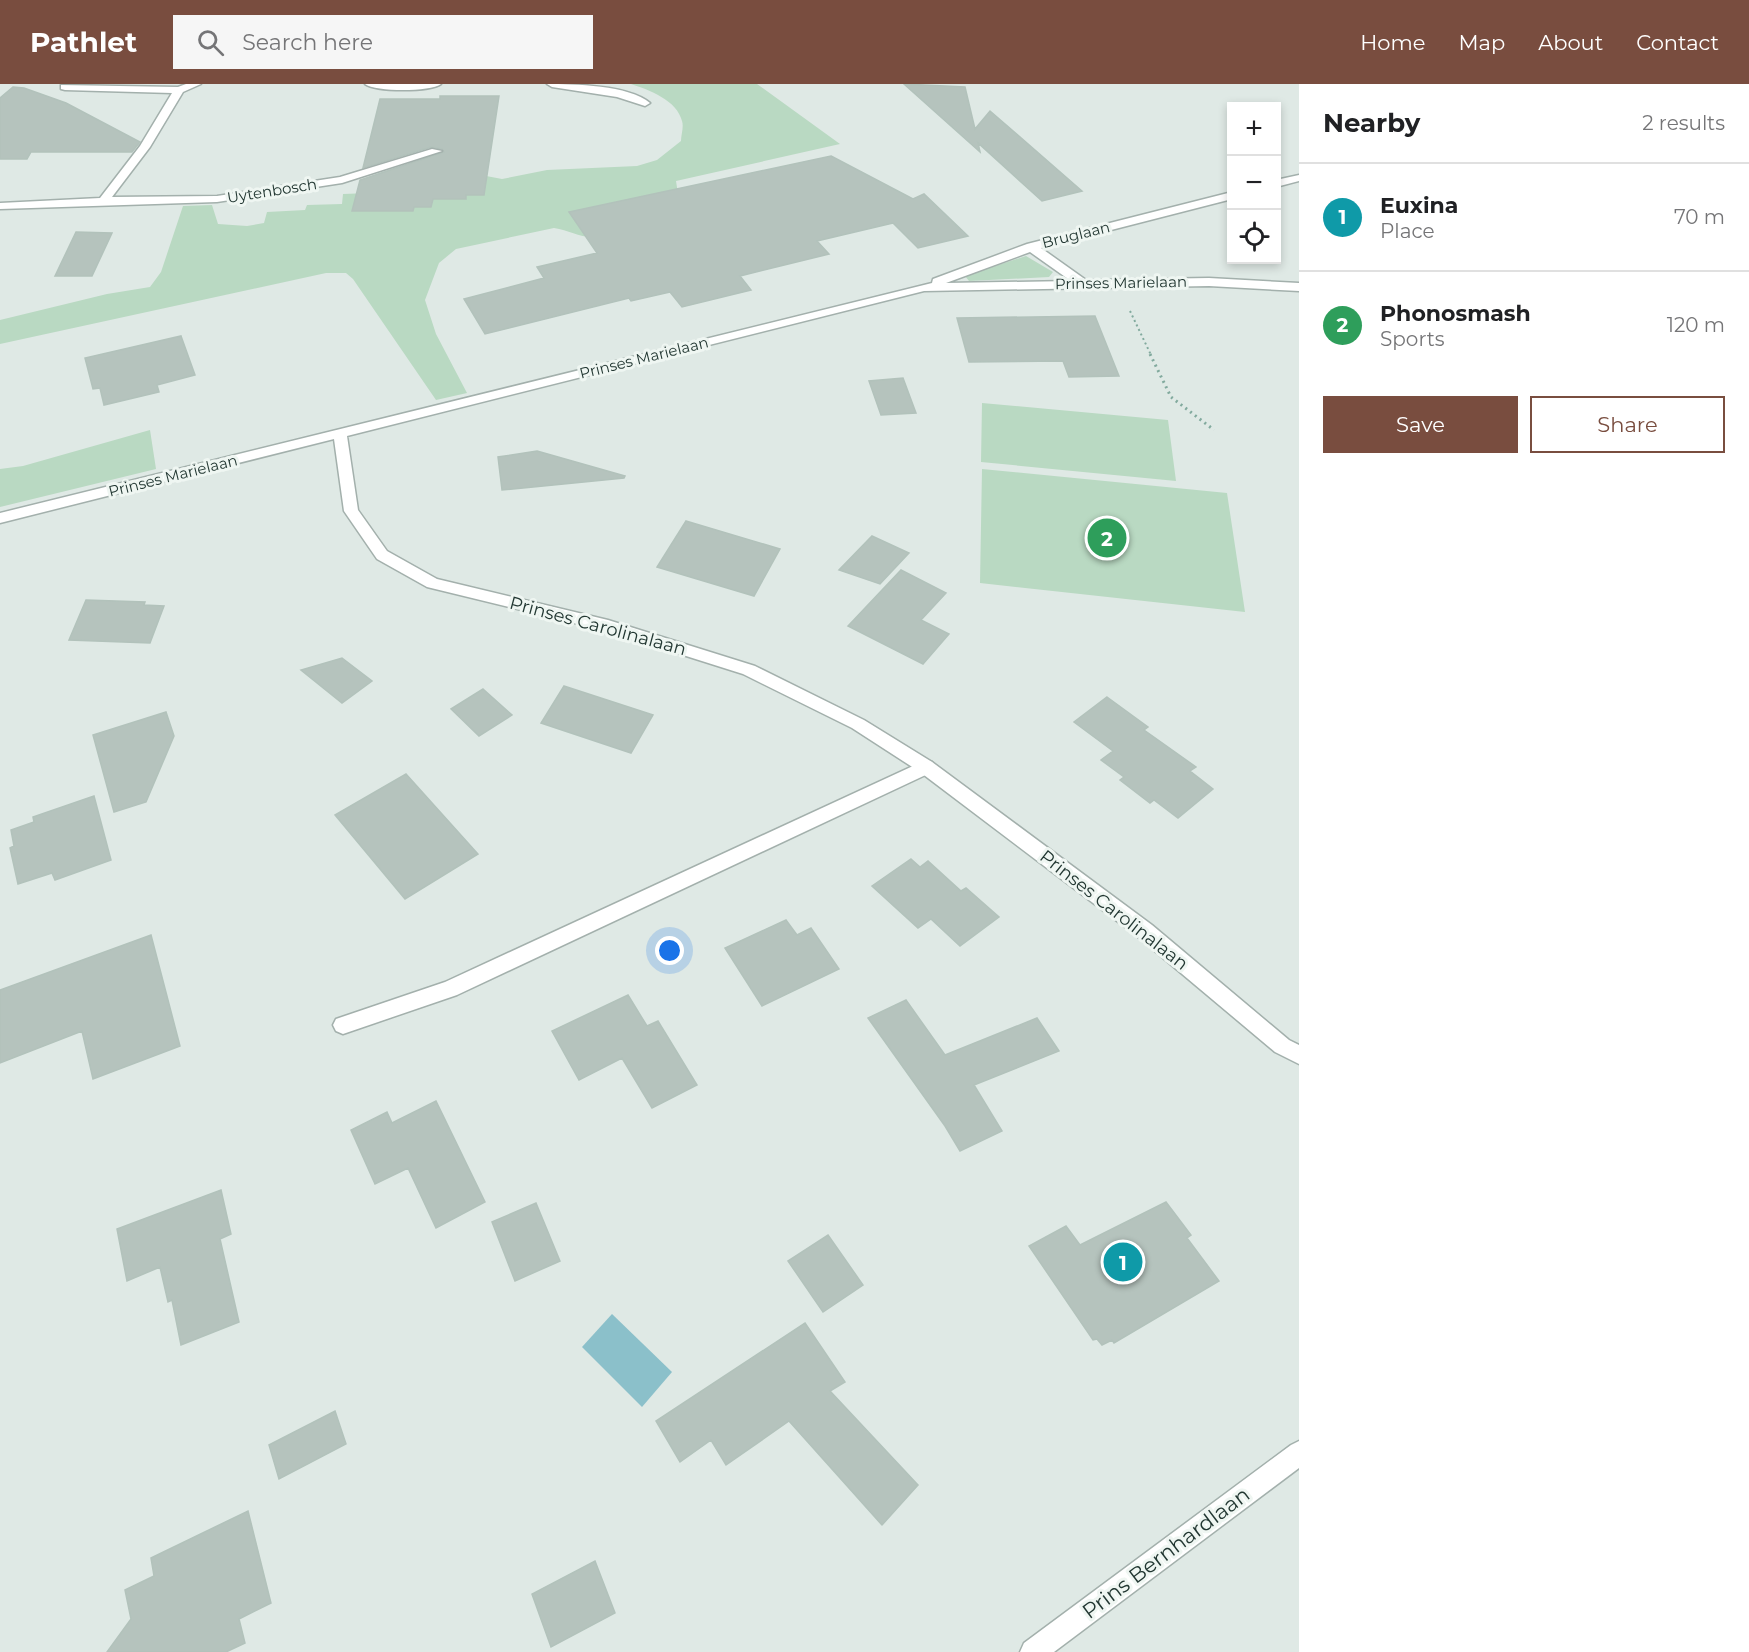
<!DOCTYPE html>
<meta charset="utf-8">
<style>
:root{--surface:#fff;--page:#f6f6f6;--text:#202124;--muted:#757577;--line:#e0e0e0;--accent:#794d3f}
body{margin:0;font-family:Montserrat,sans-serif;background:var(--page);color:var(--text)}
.controls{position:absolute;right:18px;top:18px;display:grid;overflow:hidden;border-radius:0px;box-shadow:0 3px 9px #0003}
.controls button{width:54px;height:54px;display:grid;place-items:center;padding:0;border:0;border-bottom:2px solid var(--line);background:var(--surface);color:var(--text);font:30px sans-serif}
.you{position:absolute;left:670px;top:867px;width:21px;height:21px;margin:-15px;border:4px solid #fff;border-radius:50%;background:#1a73e8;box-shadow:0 0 0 9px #1a73e833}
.badge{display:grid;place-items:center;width:39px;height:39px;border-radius:50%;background:var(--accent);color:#fff;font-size:20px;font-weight:700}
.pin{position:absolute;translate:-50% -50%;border:3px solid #fff;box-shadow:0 2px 6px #0006}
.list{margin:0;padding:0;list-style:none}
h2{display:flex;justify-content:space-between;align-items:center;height:78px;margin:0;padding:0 24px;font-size:26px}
h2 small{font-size:20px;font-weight:400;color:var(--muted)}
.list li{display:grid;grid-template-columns:39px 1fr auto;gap:18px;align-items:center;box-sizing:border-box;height:108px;padding:0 24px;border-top:2px solid var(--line)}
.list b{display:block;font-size:22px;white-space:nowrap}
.list p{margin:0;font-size:20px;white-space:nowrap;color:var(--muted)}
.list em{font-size:20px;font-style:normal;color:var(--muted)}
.actions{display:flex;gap:12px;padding:18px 24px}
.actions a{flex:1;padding:14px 0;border:2px solid var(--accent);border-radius:0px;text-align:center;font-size:21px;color:var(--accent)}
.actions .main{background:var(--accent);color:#fff}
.icon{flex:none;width:33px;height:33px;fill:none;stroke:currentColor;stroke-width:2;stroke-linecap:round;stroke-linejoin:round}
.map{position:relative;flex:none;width:1299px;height:1568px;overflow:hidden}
header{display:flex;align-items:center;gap:36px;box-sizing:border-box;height:84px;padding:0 30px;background:var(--accent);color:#fff}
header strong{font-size:28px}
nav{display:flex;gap:33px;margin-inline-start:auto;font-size:21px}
.search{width:420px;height:54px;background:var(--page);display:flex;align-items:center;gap:15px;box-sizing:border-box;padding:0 21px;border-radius:0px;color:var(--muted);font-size:22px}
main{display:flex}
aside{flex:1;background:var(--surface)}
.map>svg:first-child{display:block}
.green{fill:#b9d9c2}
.water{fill:#8bc0ca}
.building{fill:#b5c3bd;stroke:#b2c2bb;stroke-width:1.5}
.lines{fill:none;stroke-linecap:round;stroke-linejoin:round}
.service-casing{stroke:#a3b0ac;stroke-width:3}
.minor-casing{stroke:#a3b0ac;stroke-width:3}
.path-far1{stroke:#82aa9e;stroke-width:2;stroke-dasharray:2 3;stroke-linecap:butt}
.path{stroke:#82aa9e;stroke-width:3;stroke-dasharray:2 4;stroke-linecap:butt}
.service{fill:#fff;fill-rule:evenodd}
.minor{fill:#fff;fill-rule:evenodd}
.labels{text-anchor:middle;stroke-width:6;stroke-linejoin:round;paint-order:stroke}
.far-street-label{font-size:15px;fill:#223732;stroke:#eff6f2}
.street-label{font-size:18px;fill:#223732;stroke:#eff6f2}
.near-street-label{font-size:21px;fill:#223732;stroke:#eff6f2}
</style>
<header>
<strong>Pathlet</strong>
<div class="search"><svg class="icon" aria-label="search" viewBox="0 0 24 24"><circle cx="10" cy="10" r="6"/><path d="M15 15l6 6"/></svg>Search here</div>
<nav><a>Home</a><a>Map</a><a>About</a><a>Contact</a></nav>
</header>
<main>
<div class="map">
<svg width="1299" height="1568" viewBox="0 0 1299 1568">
<rect width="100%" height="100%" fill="#dfe9e5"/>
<path class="green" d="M 631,0 L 757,0 L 840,60 L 676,97 L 680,123 L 595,153 C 580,154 569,146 554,144 L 456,165 L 439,179 L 425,216 L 436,250 L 467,309 L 436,316 L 353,195 L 346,189 L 326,189 L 0,260 L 0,236 L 107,210 L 150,203 L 161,188 L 183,122 L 212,121 L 218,140 L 247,142 L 264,139 L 267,128 L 305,126 L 307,121 L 342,120 L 343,110 L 397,108 L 481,91 L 502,95 L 547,86 L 637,82 L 657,76 L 681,57 C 681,51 684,43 682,37 C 677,16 649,6 631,0 Z
M 1026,172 L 1053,188 L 1049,193 L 969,197 L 965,192 Z
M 982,319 L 1168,336 L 1176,397 L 981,378 Z
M 150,346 L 156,385 L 0,423 L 0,385 L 23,382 Z
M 982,385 L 1227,409 L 1245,528 L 980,499 Z"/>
<path class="water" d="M 612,1230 L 672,1288 L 642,1323 L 582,1263 Z"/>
<path class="building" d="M 904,0 L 965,3 L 975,45 L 990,27 L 1082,107 L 1042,117 L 978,59 L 980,68 Z
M 13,3 L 24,4 L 66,19 L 140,58 L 132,68 L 31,68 L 27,75 L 0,75 L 0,14 Z
M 440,12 L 499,12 L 484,111 L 466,111 L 466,115 L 433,115 L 431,123 L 414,123 L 413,127 L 352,127 L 360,96 L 444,68 L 442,65 L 431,63 L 363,84 L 380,15 L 440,15 Z
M 831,72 L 913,115 L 924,110 L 968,152 L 918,164 L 893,139 L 817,157 L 829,170 L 740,192 L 751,206 L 682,223 L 670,208 L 631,217 L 629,214 L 485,250 L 464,215 L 544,194 L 537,183 L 597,169 L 569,128 Z
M 76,148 L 112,149 L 92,192 L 55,192 Z
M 1095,232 L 1119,292 L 1069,293 L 1063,277 L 969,278 L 957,234 Z
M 181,252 L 195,291 L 157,301 L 159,308 L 104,321 L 100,304 L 93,305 L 85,274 Z
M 903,294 L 916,329 L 881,331 L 869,297 Z
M 537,367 L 625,392 L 624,394 L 502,406 L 498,373 Z
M 686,437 L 780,465 L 754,512 L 657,483 Z
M 872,452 L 909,469 L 880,500 L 839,486 Z
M 901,486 L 946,509 L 921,536 L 949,550 L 923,580 L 848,542 Z
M 86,516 L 145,518 L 144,521 L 164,522 L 150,559 L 69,556 Z
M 342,574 L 372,597 L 342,619 L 301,586 Z
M 564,602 L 653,631 L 631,669 L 541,639 Z
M 483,605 L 512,631 L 479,652 L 451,625 Z
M 1107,613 L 1148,643 L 1144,646 L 1196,683 L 1190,687 L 1213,705 L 1178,734 L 1154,716 L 1150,719 L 1120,696 L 1124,693 L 1101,676 L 1113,667 L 1074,638 Z
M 166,628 L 174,652 L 146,718 L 114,728 L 93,651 Z
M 406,690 L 478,770 L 405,815 L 335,731 Z
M 94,712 L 111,776 L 55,796 L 52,789 L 18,800 L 10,764 L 14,762 L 11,746 L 34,738 L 33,733 Z
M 911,775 L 920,783 L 928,777 L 961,807 L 966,804 L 999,833 L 960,862 L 931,835 L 918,844 L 872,802 Z
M 786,836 L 797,851 L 811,844 L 839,885 L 762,922 L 725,864 Z
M 151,851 L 180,962 L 93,995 L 82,947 L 0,979 L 0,906 Z
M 628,911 L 647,942 L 658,937 L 697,1001 L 652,1024 L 622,974 L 579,996 L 552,947 Z
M 906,916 L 945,971 L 1037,934 L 1059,967 L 974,1001 L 1002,1047 L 960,1067 L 945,1042 L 868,934 Z
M 436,1017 L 485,1118 L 436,1144 L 408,1084 L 375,1100 L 351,1046 L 387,1028 L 392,1039 Z
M 221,1106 L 231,1150 L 220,1155 L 239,1238 L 181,1261 L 172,1216 L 168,1218 L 160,1183 L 127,1197 L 117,1145 Z
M 1166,1118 L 1191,1151 L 1187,1154 L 1219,1197 L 1114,1259 L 1112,1256 L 1102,1261 L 1097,1255 L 1093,1256 L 1029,1162 L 1066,1142 L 1080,1161 Z
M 536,1119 L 560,1177 L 515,1197 L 492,1138 Z
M 828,1151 L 863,1201 L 823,1228 L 788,1177 Z
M 805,1239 L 845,1298 L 830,1307 L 918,1401 L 882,1441 L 789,1337 L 726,1381 L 711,1356 L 680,1378 L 656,1337 Z
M 335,1327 L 346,1360 L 279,1395 L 269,1361 Z
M 248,1427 L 271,1519 L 239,1535 L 245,1559 L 226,1568 L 107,1568 L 131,1535 L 125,1506 L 154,1492 L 151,1474 Z
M 595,1477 L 615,1529 L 551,1563 L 532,1510 Z"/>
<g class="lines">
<g class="service-casing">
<path id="service" d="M 926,676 L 932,678 L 935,683 L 932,688 L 457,911 L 343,950 L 336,947 L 333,941 L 336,935 L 445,898 Z"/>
</g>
<g class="minor-casing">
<path id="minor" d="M 186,0 L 201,0 L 183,8 L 150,63 L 112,113 L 217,112 L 340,93 L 432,65 L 442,67 L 342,99 L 217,118 L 0,125 L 0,119 L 100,114 L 140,62 L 172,9 L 65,6 L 61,5 L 61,1 L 178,3 Z
M 365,0 L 441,0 C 430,8 376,8 365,0 Z
M 547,0 C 574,0 629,1 650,19 L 645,22 L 617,13 L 552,3 Z
M 1299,91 L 1299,97 L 1276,103 L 1276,96 Z
M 1232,108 L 1232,115 L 1041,164 L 1086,196 L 1209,194 L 1299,199 L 1299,207 L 1209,202 L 924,207 L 347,352 L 358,426 L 387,467 L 437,495 L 608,536 L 755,582 L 864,636 L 932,678 L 1152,841 L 1289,956 L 1299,961 L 1299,980 L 1275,968 L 1138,853 L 920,688 L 852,644 L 743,590 L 607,547 L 427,503 L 377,475 L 344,427 L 334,355 L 0,439 L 0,429 L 932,199 L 933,195 L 1027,160 ZM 1030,168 L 1071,197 L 946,199 Z
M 1299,1357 L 1299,1384 L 1054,1568 L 1020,1568 L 1024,1559 L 1291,1361 Z"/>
</g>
<path class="path-far1" d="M 1130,227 L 1151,271"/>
<path class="path" d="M 1150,270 L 1171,313 L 1214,346"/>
<use href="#service" class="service"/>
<use href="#minor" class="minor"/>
</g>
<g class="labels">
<g class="far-street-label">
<text transform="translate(272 107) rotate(-9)" y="5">Uytenbosch</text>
<text transform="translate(1076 151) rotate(-14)" y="5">Bruglaan</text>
<text transform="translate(1121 199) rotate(-1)" y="5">Prinses Marielaan</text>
<text transform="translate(644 274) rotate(-14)" y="5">Prinses Marielaan</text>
<text transform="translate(173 392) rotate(-14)" y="5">Prinses Marielaan</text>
</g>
<g class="street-label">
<text transform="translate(598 542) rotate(15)" y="6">Prinses Carolinalaan</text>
<text transform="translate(1114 826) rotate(38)" y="6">Prinses Carolinalaan</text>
</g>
<g class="near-street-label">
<text transform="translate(1166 1469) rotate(-37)" y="7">Prins Bernhardlaan</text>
</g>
</g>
</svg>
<div class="controls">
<button>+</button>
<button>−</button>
<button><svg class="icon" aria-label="locate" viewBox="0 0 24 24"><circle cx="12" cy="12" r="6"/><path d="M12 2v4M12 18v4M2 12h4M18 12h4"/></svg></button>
</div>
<div class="you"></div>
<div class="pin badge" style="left:1123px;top:1178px;background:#0f9aa8">1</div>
<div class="pin badge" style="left:1107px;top:454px;background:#2e9e5b">2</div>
</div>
<aside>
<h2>Nearby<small>2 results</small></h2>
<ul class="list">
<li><span class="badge" style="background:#0f9aa8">1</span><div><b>Euxina</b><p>Place</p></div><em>70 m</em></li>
<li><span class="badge" style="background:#2e9e5b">2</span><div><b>Phonosmash</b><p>Sports</p></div><em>120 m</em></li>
</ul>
<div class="actions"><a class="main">Save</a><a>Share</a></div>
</aside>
</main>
